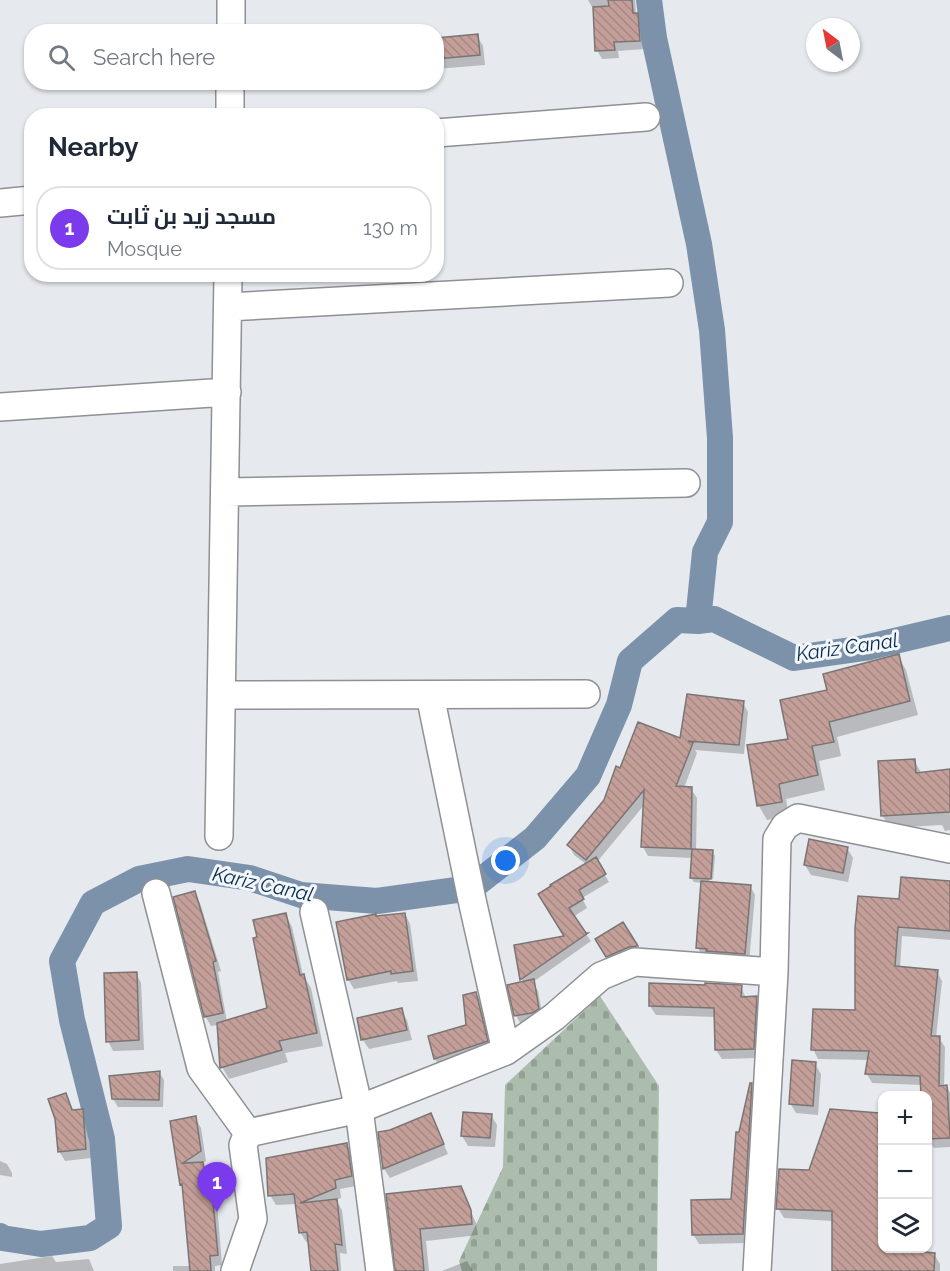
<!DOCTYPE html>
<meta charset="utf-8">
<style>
:root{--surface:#fff;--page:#f6f6f7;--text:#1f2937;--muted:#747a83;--line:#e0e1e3;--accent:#7c3aed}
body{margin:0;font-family:Raleway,Cairo,sans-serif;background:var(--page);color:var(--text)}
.controls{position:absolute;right:18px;bottom:18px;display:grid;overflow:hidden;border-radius:12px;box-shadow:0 2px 4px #0004}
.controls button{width:54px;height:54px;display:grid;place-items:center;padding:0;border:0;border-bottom:2px solid var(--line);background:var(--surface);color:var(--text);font:30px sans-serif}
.compass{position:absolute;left:806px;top:18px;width:54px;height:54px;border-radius:50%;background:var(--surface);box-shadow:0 2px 4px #0004;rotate:328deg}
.you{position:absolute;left:506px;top:861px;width:21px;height:21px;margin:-15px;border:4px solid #fff;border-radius:50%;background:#1a73e8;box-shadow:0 0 0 9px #1a73e833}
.badge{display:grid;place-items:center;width:39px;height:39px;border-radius:50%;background:var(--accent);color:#fff;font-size:20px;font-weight:700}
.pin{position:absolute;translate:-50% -50px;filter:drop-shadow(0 2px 3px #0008)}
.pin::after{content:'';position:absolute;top:32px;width:21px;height:18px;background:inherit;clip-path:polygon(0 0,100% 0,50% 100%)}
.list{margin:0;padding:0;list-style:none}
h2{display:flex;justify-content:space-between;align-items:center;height:78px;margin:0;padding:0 24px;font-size:26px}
h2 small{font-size:20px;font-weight:400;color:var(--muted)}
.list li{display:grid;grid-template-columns:39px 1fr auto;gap:18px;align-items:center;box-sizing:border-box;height:84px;margin:0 12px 12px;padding:0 12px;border:2px solid var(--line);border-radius:24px}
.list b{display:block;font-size:22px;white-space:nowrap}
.list p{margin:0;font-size:20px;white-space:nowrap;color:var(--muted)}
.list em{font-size:20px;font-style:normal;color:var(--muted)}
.icon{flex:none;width:33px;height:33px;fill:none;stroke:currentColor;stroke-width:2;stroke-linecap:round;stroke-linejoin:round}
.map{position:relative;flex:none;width:950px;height:1271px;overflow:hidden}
.search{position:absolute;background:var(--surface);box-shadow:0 2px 4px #0004;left:24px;top:24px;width:420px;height:66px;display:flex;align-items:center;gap:15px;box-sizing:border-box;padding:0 21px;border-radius:24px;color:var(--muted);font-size:22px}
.panel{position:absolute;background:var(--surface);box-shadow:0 2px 4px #0004;left:24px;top:108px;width:420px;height:174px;border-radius:24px}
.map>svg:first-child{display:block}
.cemetery{fill:url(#cemetery-stones)}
.shadow{fill:#0003}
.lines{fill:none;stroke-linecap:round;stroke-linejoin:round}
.canal{stroke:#7b92aa;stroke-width:26}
.building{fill:url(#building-back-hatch);stroke:#7a7574;stroke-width:1.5}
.minor-casing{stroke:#8e9094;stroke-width:30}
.minor{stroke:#fff;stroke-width:27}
.labels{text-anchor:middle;stroke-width:6;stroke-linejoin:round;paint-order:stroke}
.water-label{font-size:20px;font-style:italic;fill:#062b4d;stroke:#f3f6fa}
</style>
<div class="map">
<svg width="950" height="1271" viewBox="0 0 950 1271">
<defs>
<pattern id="cemetery-stones" width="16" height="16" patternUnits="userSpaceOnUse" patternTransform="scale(1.5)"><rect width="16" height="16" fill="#acbdae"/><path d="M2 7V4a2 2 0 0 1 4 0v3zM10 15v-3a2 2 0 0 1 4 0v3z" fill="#93a195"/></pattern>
<pattern id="building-back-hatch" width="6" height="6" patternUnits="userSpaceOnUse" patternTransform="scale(1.5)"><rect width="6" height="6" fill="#c49f99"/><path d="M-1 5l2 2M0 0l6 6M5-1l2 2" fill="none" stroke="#a78883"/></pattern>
</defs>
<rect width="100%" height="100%" fill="#e6e9ed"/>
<path class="cemetery" d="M 600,996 L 659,1086 L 657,1271 L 462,1271 L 459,1261 L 503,1167 L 505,1085 Z"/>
<path class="shadow" d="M 588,0 L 635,0 L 636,14 L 642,23 L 644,49 L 618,51 L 619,58 L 602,59 L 597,50 L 594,6 L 592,7 Z
M 477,36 L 483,46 L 485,65 L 436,69 L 436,39 Z
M 898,656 L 906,670 L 918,715 L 837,737 L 841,756 L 819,761 L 825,790 L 786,799 L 789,816 L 767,820 L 759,806 L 749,746 L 790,740 Z
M 743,703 L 748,712 L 744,754 L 695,750 L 697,753 L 684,788 L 691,789 L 697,798 L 696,850 L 712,851 L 715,856 L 713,880 L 708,872 L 706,874 L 711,883 L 750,886 L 755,895 L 749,962 L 702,956 L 698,948 L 702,883 L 694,882 L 691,878 L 693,858 L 648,856 L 643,847 L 645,804 L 597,862 L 609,882 L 582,898 L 587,908 L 573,917 L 591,941 L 533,982 L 538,991 L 543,1019 L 522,1026 L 516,1016 L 509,986 L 523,983 L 516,946 L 567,938 L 540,895 L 586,864 L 574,855 L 569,845 L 605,800 L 620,770 L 681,740 Z
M 914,760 L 922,774 L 950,771 L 950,830 L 945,831 L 942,825 L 890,828 L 882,815 Z
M 847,848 L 853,858 L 848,882 L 811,875 L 805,865 Z
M 950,882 L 950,940 L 902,936 L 900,968 L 937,972 L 942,981 L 936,1038 L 939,1038 L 945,1047 L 944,1087 L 947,1087 L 950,1092 L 950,1147 L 934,1148 L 928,1139 L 928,1096 L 923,1096 L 922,1085 L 872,1083 L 867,1074 L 869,1060 L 818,1059 L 813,1049 L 857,1012 L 901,900 Z
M 194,893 L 200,903 L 221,971 L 218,972 L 227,1022 L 269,1009 L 285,914 L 292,927 L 303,975 L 311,988 L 323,1046 L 285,1053 L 288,1062 L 229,1079 L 222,1067 L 218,1025 L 211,1026 L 205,1016 Z
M 405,914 L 410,924 L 418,981 L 398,983 L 397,981 L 354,989 L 348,979 L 376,918 Z
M 623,924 L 642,956 L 613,966 L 597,940 Z
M 136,973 L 141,983 L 144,1050 L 113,1051 L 108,1041 Z
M 741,987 L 746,998 L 756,998 L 761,1007 L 759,1058 L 722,1059 L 716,1050 L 716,1017 L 656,1015 L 650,1006 Z
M 476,993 L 481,1002 L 491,1050 L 440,1067 L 435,1059 L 429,1037 L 468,1026 Z
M 401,1010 L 407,1020 L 412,1040 L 369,1049 L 363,1040 Z
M 815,1064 L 821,1074 L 818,1115 L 796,1113 L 790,1103 Z
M 159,1072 L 164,1080 L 163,1107 L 118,1107 L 113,1099 Z
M 751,1084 L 756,1094 L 748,1243 L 699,1244 L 693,1234 L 733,1201 L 740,1134 Z
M 66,1095 L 74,1111 L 82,1111 L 87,1120 L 91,1158 L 65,1161 L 59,1151 Z
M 878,1114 L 882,1121 L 882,1248 L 907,1248 L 907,1252 L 934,1254 L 940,1264 L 940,1271 L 833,1271 L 833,1221 L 784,1218 L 778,1208 L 810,1172 Z
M 431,1115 L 448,1154 L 390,1178 L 384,1169 L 380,1133 L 390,1131 Z
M 491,1115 L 497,1125 L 495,1147 L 468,1146 L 462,1136 Z
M 195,1118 L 201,1128 L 206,1161 L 202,1164 L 208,1173 L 211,1193 L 217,1203 L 222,1265 L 215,1266 L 215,1271 L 173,1271 L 173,1266 L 191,1266 L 184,1188 L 172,1122 Z
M 347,1144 L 352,1154 L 356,1186 L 340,1189 L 341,1198 L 336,1200 L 342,1210 L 347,1254 L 340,1253 L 341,1271 L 312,1271 L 310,1242 L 306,1242 L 300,1232 L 297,1204 L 276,1205 L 270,1195 Z
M 0,1161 L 7,1164 L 12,1173 L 12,1177 L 0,1175 Z
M 460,1187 L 476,1223 L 478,1235 L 426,1241 L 429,1271 L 397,1271 L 388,1195 Z
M 52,1256 L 56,1262 L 89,1259 L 94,1271 L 0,1271 L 0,1264 Z
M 467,1261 L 473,1271 L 442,1271 Z"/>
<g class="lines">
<path class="canal" d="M 649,0 L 654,38 L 699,244 L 712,330 L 720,438 L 720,522 L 705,552 L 698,621
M 0,1236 L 2,1238 L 41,1244 L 90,1238 L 109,1226 L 102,1139 L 72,1020 L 62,961 L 93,903 L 139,879 L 188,869 L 250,878 L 301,895 L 377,901 L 471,888 L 535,838 L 588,776 L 619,705 L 630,661 L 677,620 L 698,621 L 714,619 L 794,658 L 865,648 L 950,628"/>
</g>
<path class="building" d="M 608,0 L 632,0 L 633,13 L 638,13 L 640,41 L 614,42 L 615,50 L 595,51 L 593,7 L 609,6 Z
M 478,34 L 480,55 L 436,59 L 436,38 Z
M 899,654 L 910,701 L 829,722 L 834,742 L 812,746 L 818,775 L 779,784 L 782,802 L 757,806 L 747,745 L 788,739 L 780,700 L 827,690 L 823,674 Z
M 687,694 L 744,701 L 739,745 L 688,741 L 693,743 L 676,786 L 692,787 L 691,849 L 641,847 L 644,790 L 586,860 L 567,845 L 604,800 L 616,766 L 620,768 L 638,722 L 680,738 Z
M 915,759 L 916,773 L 950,769 L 950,812 L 881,816 L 878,761 Z
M 809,839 L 848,847 L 843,873 L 804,865 Z
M 692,849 L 713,850 L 711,879 L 690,878 Z
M 596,857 L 606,874 L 579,890 L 584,899 L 569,908 L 586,933 L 588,933 L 520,980 L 514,945 L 564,936 L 538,894 L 551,886 L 550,885 Z
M 901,877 L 950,881 L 950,931 L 898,927 L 895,966 L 938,970 L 931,1036 L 940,1036 L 939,1086 L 947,1085 L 950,1138 L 927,1139 L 927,1095 L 921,1095 L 920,1076 L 865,1074 L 869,1051 L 811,1050 L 813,1009 L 855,1010 L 855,928 L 858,896 L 899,899 Z
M 701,881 L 751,885 L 745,954 L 706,951 L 707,949 L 696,948 Z
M 195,891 L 216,961 L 213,962 L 223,1013 L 204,1017 L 173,897 Z
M 286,913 L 300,975 L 304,974 L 317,1033 L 279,1041 L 282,1050 L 220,1068 L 217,1023 L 267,1008 L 253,938 L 257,937 L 253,920 Z
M 405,913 L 413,971 L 391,974 L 391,971 L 347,980 L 336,922 L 376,914 L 376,916 Z
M 623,922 L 638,946 L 629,947 L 606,957 L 595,939 Z
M 137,972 L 139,1040 L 106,1042 L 104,973 Z
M 534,979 L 539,1009 L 532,1013 L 514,1016 L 507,985 Z
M 649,983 L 705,985 L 705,983 L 742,985 L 741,997 L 757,996 L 754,1049 L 715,1050 L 714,1008 L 649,1006 Z
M 476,992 L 488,1041 L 434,1059 L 428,1036 L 466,1025 L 463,995 Z
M 402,1008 L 407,1030 L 361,1040 L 357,1018 Z
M 792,1060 L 816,1062 L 813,1106 L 789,1104 Z
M 160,1071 L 159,1100 L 112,1099 L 109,1076 Z
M 750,1083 L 752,1083 L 743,1234 L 692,1235 L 691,1200 L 731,1199 L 736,1132 L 739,1132 Z
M 66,1093 L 72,1110 L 83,1109 L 86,1149 L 58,1152 L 55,1119 L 48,1099 Z
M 830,1109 L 879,1113 L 878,1132 L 881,1133 L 878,1149 L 882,1150 L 882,1248 L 902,1248 L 902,1250 L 935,1253 L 934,1271 L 832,1271 L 832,1211 L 776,1209 L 779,1169 L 809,1170 Z
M 463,1112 L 492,1114 L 490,1138 L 461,1136 Z
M 431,1113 L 444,1144 L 383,1169 L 378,1132 L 390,1130 Z
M 196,1116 L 201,1151 L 183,1163 L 203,1162 L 208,1192 L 212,1191 L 218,1255 L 210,1256 L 211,1271 L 190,1271 L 182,1184 L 180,1185 L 170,1121 Z
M 347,1143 L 352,1176 L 335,1180 L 336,1188 L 300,1203 L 337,1199 L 342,1245 L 335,1244 L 338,1271 L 311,1271 L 307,1232 L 299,1233 L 294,1194 L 268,1196 L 266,1158 Z
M 461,1186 L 471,1210 L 472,1224 L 420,1229 L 424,1271 L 395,1271 L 386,1194 Z"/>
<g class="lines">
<g class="minor-casing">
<path id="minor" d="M 231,32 L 231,0
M 230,116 L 230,82
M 436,133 L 646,117
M 0,203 L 32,200
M 228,307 L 669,283
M 0,407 L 227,392
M 226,492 L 686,483
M 222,695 L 586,694
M 430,695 L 472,900 L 506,1051
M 219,836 L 228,274
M 156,893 L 201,1068 L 248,1133
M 314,912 L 359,1109 L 380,1271
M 235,1271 L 253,1219 L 243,1145 L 248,1133 L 359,1109 L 506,1051 L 554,1017 L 601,976 L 635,962 L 774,972 L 777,839 L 785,826 L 798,818 L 950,849
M 757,1271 L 774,972"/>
</g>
<use href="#minor" class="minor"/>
</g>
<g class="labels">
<g class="water-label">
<text transform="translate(847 647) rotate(-8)" y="7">Kariz Canal</text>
<text transform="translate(263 884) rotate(12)" y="7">Kariz Canal</text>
</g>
</g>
</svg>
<div class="controls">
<button>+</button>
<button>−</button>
<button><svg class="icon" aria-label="layers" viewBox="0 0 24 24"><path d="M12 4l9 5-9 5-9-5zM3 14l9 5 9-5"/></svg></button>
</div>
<svg class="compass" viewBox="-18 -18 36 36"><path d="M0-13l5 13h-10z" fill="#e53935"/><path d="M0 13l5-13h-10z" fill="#747a83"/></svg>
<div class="you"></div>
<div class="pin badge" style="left:217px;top:1212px">1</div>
<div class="search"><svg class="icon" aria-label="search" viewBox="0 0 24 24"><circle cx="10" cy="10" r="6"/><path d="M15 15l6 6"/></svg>Search here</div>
<section class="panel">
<h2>Nearby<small></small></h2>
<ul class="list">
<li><span class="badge">1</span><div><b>مسجد زید بن ثابت</b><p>Mosque</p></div><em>130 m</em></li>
</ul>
</section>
</div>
